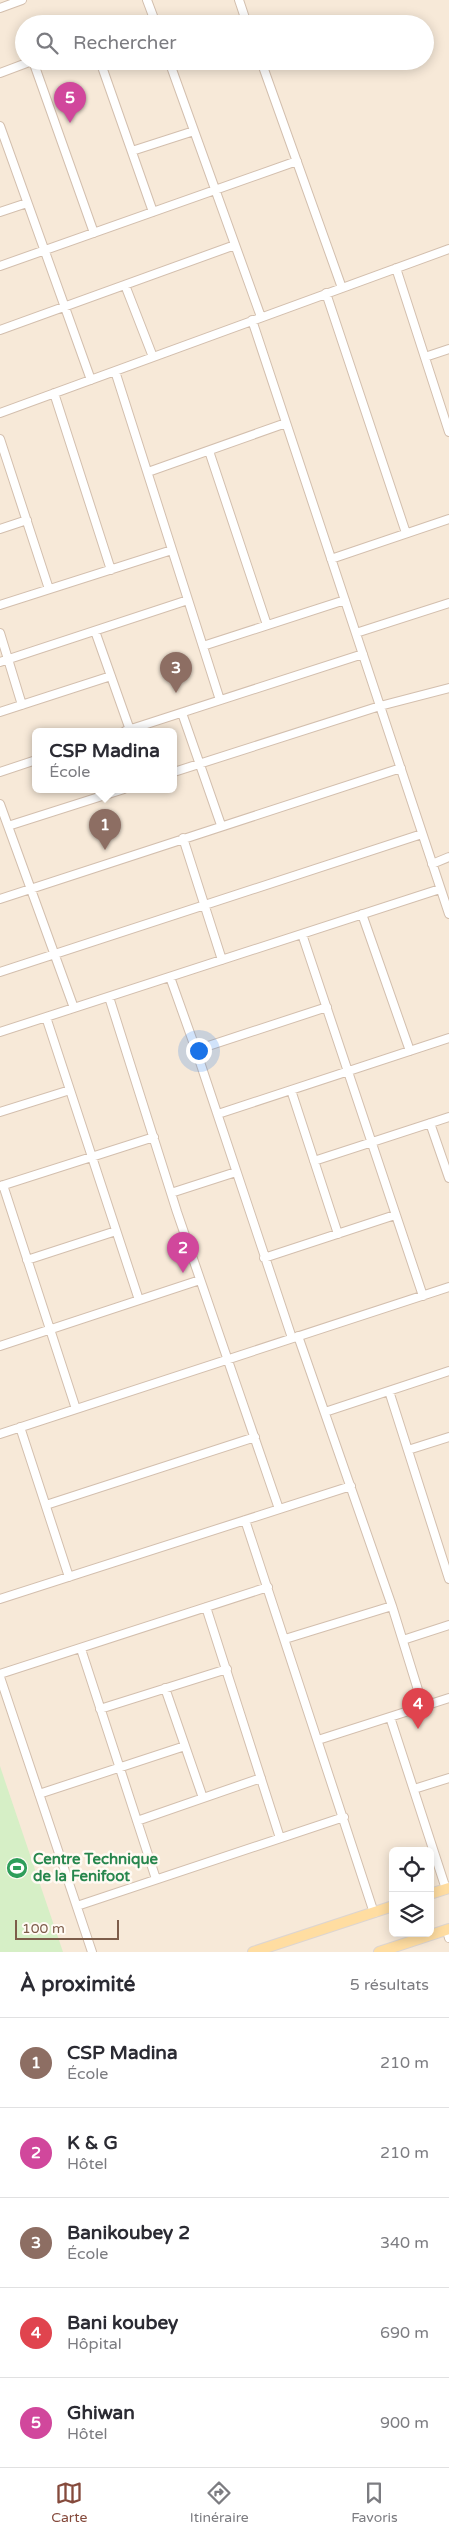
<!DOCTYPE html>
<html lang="fr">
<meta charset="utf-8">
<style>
:root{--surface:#fff;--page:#f2f2f3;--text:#2b2b33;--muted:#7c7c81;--line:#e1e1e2;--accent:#854a3c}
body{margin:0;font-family:"Varela Round",sans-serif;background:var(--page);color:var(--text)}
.controls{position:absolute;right:15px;bottom:15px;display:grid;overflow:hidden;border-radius:8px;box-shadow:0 2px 12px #0003}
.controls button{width:45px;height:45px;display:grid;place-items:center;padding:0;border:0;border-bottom:1px solid var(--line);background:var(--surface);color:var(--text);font:25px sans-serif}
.scale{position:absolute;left:15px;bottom:12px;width:104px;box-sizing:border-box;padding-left:5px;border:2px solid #7d5d4a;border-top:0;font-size:14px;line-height:18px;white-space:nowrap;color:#7d5d4a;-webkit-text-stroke:4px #fffaf3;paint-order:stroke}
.you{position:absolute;left:198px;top:1050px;width:18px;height:18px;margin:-12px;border:4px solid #fff;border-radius:50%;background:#1a73e8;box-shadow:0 0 0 8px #1a73e833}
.badge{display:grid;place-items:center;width:32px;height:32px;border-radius:50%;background:var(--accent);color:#fff;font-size:16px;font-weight:700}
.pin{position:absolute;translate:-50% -41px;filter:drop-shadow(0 1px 2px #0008)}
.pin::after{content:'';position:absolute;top:26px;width:18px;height:15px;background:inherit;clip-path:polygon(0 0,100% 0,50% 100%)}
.popup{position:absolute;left:32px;top:728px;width:145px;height:65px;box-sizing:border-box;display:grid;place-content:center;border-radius:8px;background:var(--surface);filter:drop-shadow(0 1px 4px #0005);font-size:16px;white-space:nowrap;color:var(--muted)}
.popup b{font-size:19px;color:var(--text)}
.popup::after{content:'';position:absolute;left:50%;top:100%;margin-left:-10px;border:10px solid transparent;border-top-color:var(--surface)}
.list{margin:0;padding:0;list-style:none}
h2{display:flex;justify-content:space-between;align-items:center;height:65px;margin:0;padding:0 20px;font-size:21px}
h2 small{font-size:16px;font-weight:400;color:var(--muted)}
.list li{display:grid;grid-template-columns:32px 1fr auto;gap:15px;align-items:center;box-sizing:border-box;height:90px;padding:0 20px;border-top:1px solid var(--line)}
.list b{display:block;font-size:19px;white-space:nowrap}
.list p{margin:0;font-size:16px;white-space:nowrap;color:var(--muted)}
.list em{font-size:16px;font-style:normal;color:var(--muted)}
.icon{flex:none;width:28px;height:28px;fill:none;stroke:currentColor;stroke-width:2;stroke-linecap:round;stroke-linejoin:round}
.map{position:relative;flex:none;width:449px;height:1952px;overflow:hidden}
.search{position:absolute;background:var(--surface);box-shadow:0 2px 12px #0003;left:15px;right:15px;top:15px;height:55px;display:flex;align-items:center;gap:12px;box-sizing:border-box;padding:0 18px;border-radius:28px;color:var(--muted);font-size:19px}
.sheet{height:515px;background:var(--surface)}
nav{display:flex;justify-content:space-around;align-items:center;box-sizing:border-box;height:70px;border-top:1px solid var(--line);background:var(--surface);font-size:14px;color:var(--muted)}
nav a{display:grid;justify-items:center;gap:2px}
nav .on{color:var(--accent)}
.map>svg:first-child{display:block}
.residential{fill:#f7e9d8;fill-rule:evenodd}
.green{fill:#d6efc6}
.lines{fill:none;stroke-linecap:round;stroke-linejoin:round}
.minor-casing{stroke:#d3bfae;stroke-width:10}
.major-casing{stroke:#ddd5d0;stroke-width:12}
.minor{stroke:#fff;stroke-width:8}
.major{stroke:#ffdda1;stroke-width:10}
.labels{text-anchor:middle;stroke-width:5;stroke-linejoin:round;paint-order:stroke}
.leisure-label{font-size:15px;font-weight:bold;fill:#27864d;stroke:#fffaf3;text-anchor:start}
</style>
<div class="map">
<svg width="449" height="1952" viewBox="0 0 449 1952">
<rect width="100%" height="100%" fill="#fef7eb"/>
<path class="residential" d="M 0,0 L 449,0 L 449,1952 L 0,1952 ZM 24,24 L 425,24 L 425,61 L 24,61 ZM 36,731 L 174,731 L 174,789 L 36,789 ZM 393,1851 L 430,1851 L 430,1933 L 393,1933 Z"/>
<path class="green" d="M 0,1766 L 6,1784 L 63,1952 L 0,1952 Z"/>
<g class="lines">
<g class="minor-casing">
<path id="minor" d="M 147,0 L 156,24
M 239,0 L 247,24
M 0,8 L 22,0
M 138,24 L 154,18
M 33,61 L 94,233
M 100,61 L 153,212
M 169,61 L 261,317
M 261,61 L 342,288
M 0,73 L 32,61
M 0,126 L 91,380
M 132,151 L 194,131
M 0,212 L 27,203
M 0,266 L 297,161
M 396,268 L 449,432
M 125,285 L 153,357
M 326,293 L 406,533
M 252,320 L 449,914
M 0,330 L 235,245
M 425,357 L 449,349
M 115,371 L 220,700
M 54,393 L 111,570
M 0,413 L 449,249
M 0,439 L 49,589
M 209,451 L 267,625
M 148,472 L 286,423
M 0,529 L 27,520
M 331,559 L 449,519
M 0,605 L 172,550
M 95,631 L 130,730
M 0,633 L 22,705
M 356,633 L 449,603
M 203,646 L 345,600
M 0,662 L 188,600
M 0,712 L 111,676
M 182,713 L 221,825
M 125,731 L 363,654
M 0,772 L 36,760
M 174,772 L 380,706 L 449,688
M 0,804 L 74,1008
M 8,826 L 124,789
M 183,838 L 222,960
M 432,864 L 449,857
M 0,899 L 401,768
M 362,914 L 410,1051
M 302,934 L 423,1296
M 0,972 L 422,834
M 170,977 L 196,1050 L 292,1338
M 109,997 L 177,1212 L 279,1509
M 46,1017 L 139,1300
M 0,1032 L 440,889
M 196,1050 L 327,1007
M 291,1090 L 338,1234
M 0,1112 L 70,1090
M 218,1114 L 449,1038
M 430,1123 L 449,1178
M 314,1161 L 449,1117
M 3,1185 L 76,1409
M 1,1186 L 154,1137
M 171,1193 L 236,1172
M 264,1258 L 395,1215
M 27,1260 L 116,1231
M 298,1336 L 392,1606 L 423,1706
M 0,1346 L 200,1280
M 389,1391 L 449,1579
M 325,1412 L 449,1371
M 20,1427 L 69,1577
M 0,1434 L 449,1287
M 408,1450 L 449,1437
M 46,1505 L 255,1437
M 245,1520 L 374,1913
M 0,1599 L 351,1486
M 206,1607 L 280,1838
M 285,1639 L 392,1606
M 403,1640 L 449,1625
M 81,1649 L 156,1879
M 0,1674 L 268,1587
M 0,1677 L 92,1952
M 165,1688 L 203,1798
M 100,1709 L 227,1669
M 390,1717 L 446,1889
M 318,1740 L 449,1698
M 414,1789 L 449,1778
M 39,1794 L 185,1746
M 137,1821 L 261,1778
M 77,1906 L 344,1817
M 447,1930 L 449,1938"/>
</g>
<g class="major-casing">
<path id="major" d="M 430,1894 L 449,1888
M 253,1952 L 393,1906
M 379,1952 L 449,1929"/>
</g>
<use href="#minor" class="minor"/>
<use href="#major" class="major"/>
</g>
<defs>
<g id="stadium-disc" transform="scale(1.125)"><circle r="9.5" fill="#2e9e5b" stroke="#fffaf3"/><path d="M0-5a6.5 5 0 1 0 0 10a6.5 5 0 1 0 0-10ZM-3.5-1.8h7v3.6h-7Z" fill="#fff"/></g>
</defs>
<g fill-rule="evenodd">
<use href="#stadium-disc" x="17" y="1868"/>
</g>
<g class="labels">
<g class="leisure-label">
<text x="33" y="1864">Centre Technique<tspan x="33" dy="17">de la Fenifoot</tspan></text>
</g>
</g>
</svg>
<div class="controls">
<button><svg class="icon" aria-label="locate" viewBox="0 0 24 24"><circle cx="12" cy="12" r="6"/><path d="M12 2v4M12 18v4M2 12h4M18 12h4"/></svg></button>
<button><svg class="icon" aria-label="layers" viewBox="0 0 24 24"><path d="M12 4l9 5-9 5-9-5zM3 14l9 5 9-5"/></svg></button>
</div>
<div class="scale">100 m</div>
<div class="you"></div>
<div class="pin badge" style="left:105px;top:850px;background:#8d6e63">1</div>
<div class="popup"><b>CSP Madina</b>École</div>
<div class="pin badge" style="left:183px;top:1273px;background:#d1479c">2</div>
<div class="pin badge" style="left:176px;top:693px;background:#8d6e63">3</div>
<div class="pin badge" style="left:418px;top:1729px;background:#e0444e">4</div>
<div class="pin badge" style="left:70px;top:123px;background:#d1479c">5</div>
<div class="search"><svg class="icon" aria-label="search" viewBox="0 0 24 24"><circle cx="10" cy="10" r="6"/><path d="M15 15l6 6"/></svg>Rechercher</div>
</div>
<section class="sheet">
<h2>À proximité<small>5 résultats</small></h2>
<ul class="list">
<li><span class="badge" style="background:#8d6e63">1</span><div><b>CSP Madina</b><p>École</p></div><em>210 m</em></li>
<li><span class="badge" style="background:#d1479c">2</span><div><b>K &amp; G</b><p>Hôtel</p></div><em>210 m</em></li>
<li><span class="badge" style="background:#8d6e63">3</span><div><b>Banikoubey 2</b><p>École</p></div><em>340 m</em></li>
<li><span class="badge" style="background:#e0444e">4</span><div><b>Bani koubey</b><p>Hôpital</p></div><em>690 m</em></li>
<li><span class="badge" style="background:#d1479c">5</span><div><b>Ghiwan</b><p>Hôtel</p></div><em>900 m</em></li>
</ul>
</section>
<nav>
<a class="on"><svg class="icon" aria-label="map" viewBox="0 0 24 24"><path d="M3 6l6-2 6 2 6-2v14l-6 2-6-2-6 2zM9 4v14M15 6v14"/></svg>Carte</a>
<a><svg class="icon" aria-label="directions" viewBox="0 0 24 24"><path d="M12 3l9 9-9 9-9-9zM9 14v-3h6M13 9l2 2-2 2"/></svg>Itinéraire</a>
<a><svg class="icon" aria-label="saved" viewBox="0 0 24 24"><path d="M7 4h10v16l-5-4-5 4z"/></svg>Favoris</a>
</nav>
